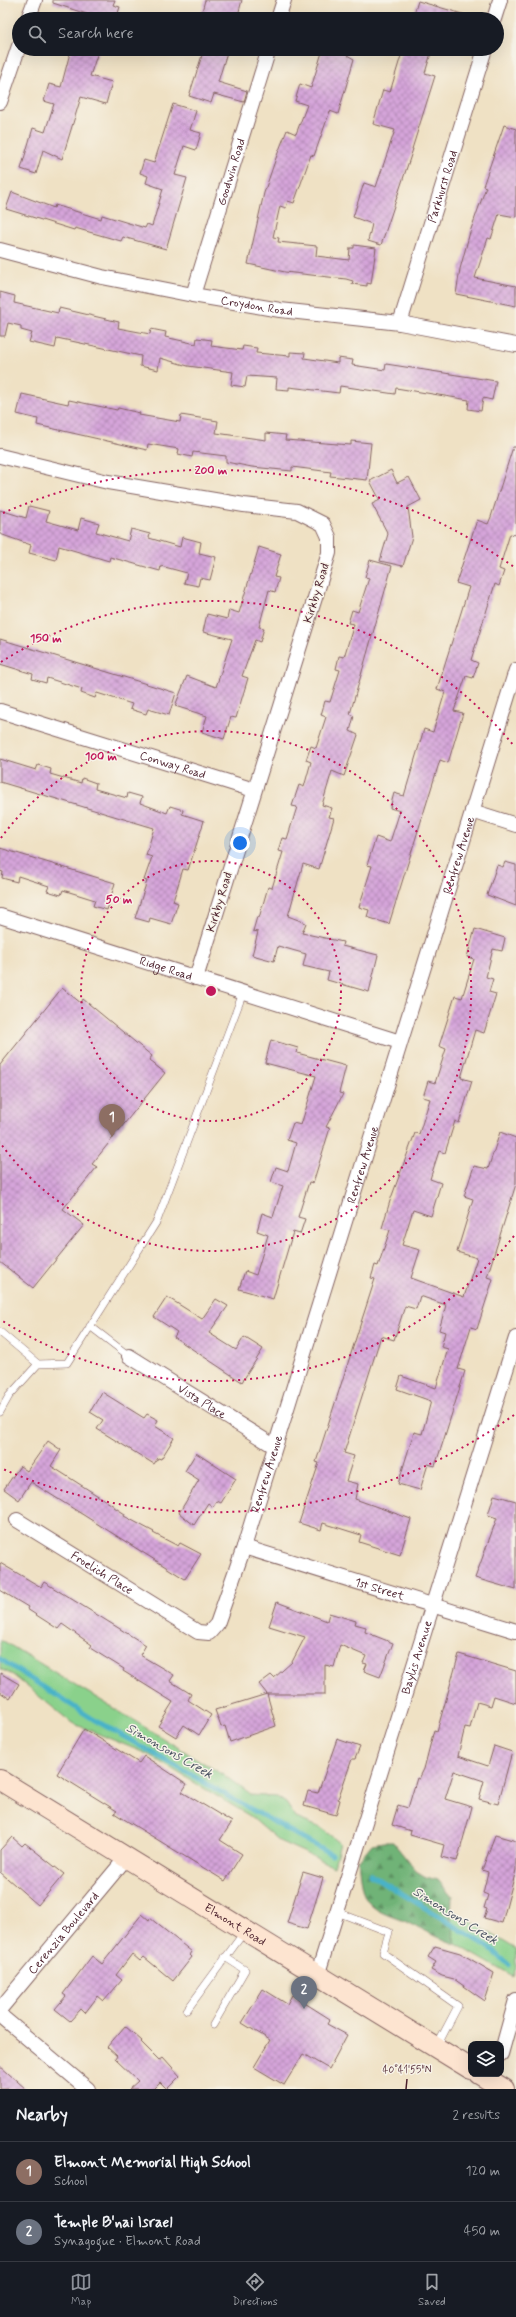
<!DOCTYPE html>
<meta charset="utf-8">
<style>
:root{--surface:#171b24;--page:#242831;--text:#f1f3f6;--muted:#9ea1a6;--line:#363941;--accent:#8c9099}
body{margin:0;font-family:Mynerve,sans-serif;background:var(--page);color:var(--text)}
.controls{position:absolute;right:12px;bottom:12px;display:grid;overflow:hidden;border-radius:8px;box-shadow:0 4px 16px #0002}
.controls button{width:36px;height:36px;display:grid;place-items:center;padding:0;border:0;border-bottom:1px solid var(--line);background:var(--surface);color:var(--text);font:20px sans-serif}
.you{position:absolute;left:240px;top:843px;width:14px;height:14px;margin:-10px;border:3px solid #fff;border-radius:50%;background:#1a73e8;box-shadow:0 0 0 6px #1a73e833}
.badge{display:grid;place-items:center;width:26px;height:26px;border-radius:50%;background:var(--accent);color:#fff;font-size:13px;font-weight:700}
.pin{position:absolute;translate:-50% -33px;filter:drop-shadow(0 1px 2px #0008)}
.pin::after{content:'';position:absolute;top:21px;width:14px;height:12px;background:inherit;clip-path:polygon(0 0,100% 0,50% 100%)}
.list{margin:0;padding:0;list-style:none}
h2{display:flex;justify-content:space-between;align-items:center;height:52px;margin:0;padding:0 16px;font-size:17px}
h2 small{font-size:13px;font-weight:400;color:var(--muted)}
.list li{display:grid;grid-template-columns:26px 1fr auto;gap:12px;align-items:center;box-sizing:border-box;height:60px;padding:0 16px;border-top:1px solid var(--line)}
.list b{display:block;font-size:15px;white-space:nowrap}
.list p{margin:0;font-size:13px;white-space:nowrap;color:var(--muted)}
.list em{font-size:13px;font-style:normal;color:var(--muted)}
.icon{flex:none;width:22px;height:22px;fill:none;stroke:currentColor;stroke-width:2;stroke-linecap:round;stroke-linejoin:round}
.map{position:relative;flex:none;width:516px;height:2089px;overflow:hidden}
.search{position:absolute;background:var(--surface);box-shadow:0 4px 16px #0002;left:12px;right:12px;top:12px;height:44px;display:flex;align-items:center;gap:10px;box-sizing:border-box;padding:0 14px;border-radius:22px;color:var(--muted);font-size:15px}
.sheet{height:172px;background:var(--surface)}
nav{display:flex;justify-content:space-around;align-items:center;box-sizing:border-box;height:56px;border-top:1px solid var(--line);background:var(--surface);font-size:11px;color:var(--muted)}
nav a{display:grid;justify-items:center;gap:2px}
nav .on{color:var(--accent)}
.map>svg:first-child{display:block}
.grass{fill:#8ad18b;stroke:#6a785b}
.forest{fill:url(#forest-firs);stroke:#5c6951}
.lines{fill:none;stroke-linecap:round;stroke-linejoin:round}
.stream{stroke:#49b2c8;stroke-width:5}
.building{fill:url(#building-cross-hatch)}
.lane-casing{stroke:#846361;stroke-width:8}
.street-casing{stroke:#846361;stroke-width:16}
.secondary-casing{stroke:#846361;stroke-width:22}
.lane{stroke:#fff;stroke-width:7}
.street{stroke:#fff;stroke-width:14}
.secondary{stroke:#fde4d0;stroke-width:20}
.ticks{fill:none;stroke:#4a1f2b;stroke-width:1.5}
.ring{fill:none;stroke:#c2185b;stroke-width:2;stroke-dasharray:2 4}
.labels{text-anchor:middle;stroke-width:3;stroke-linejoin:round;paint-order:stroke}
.street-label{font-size:12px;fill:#4a1f2b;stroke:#f7f3e8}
.water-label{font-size:13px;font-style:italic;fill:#4a5262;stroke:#f7f3e8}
.ticks-label{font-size:10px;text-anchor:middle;fill:#4a1f2b;stroke:#f7f3e8;stroke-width:3;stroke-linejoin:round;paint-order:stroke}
.centre{fill:#c2185b;stroke:#f7f3e8;stroke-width:2}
.ring-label{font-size:12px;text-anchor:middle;font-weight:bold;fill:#c2185b;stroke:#f7f3e8;stroke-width:3;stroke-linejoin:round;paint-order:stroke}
</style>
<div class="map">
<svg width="516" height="2089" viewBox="0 0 516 2089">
<defs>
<pattern id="forest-firs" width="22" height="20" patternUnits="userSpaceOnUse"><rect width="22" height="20" fill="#6fb377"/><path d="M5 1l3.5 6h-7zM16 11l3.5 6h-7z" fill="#5d9162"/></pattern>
<pattern id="building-cross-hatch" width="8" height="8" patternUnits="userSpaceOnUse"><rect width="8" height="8" fill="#d5a5da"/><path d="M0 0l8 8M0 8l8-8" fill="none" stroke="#af86b1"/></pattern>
</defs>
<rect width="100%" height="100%" fill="#f7f3e8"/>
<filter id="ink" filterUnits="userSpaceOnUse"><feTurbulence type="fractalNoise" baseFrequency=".025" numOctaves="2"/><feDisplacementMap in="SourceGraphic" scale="8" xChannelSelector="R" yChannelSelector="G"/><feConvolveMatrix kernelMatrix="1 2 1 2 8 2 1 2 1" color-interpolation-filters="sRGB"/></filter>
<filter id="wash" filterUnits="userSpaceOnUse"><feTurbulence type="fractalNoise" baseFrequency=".012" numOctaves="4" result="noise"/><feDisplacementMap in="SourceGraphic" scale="16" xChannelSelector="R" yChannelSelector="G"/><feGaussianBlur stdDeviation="0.9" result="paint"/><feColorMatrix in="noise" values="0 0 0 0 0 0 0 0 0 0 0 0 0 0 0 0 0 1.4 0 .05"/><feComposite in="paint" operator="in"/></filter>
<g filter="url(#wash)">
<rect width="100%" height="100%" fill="#efe1c4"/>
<path class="grass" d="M 0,1639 L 225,1776 L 251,1795 L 277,1797 L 286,1803 L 296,1818 L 321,1828 L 340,1843 L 334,1866 L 279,1841 L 250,1816 L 147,1754 L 72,1723 L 13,1675 L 0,1669 Z
M 452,1910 L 516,1949 L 516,1968 L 513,1977 L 456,1944 L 451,1919 Z"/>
<path class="forest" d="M 383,1842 L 393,1842 L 416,1871 L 426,1877 L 438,1880 L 452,1897 L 451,1919 L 456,1944 C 439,1939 425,1930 409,1923 C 395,1917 378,1914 368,1902 C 360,1892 360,1873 358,1861 L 372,1844 Z"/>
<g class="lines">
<path class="stream" d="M 0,1659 L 93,1719 L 332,1855
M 370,1874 L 489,1947 L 509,1965"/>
</g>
<g id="blocks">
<path class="building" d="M 53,0 L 115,0 L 113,5 L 120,7 L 116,19 L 102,19 L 53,3 Z
M 205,0 L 242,0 L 237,19 L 200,19 Z
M 418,1 L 466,15 L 466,19 L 421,19 L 413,17 Z
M 71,49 L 99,49 L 90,76 L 112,82 L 106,104 L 81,97 L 62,159 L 43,150 L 36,174 L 21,169 L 33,128 L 45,132 L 54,104 L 44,101 L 49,84 L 61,87 Z
M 204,49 L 228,49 L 218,82 L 247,91 L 244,102 L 214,94 L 211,103 L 189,96 Z
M 323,49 L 349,49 L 347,55 L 354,59 L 338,114 L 330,111 L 314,156 L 311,155 L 294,203 L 288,201 L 286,208 L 280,206 L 273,237 L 279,238 L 278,242 L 317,246 L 316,256 L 349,260 L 350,248 L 354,248 L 354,245 L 376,248 L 371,284 L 367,283 L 367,286 L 352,284 L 353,281 L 346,279 L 285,272 L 248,264 L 264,193 L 276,158 L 287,130 L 296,134 L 307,105 L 295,101 L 300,84 L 311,88 Z
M 403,49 L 418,49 L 431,53 L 425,73 L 435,76 L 412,149 L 413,149 L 381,245 L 368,241 L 372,224 L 353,217 L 364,183 L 376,187 L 395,130 L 373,124 L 383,90 L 390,92 Z
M 173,104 L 196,111 L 190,130 L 201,133 L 196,150 L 184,146 L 175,175 L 187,178 L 166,249 L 123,237 L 121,241 L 75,228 L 74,230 L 6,209 L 12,192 L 54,208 L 55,205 L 101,219 L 102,215 L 145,228 L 147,224 L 152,226 L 163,189 L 146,183 L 148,176 L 140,173 L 144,160 L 154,163 Z
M 504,125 L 516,129 L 516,217 L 499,214 L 491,239 L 488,238 L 475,278 L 516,286 L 516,306 L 456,294 L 460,269 L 470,232 L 486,187 L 483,186 Z
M 0,292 L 15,296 L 14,303 L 58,313 L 59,308 L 119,322 L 118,328 L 150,334 L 151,329 L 166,332 L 165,337 L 196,344 L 197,338 L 212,340 L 211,346 L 242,350 L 243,346 L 257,348 L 256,353 L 290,356 L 290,352 L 305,353 L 304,358 L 338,363 L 338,358 L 353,360 L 352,365 L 385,370 L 386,364 L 496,381 L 492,400 L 483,398 L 481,411 L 468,409 L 469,400 L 396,388 L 395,394 L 340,386 L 339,393 L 289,387 L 289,390 L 276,389 L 277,378 L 247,376 L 245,387 L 231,385 L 233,372 L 188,366 L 160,358 L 158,370 L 140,366 L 141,356 L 57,338 L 55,348 L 29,342 L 32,333 L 21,330 L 21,326 L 8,323 L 5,336 L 0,336 Z
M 22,394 L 68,404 L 69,400 L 117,410 L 118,408 L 140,413 L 139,415 L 180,422 L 181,415 L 218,421 L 216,433 L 266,440 L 266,433 L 286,435 L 285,440 L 351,445 L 351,441 L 371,443 L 367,480 L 330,476 L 331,472 L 292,467 L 292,471 L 252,467 L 226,462 L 226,456 L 193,452 L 192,457 L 178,454 L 179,449 L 148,444 L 147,450 L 37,425 L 38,419 L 17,414 Z
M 513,447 L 516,447 L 516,535 L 510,534 L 499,569 L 504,571 L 499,586 L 495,584 L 471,660 L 478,663 L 473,678 L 466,676 L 454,711 L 463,713 L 448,763 L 440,760 L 389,924 L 367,917 L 369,910 L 359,907 L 372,866 L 367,865 L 376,837 L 390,842 L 400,811 L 390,808 L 394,793 L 404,796 L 424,729 L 433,732 L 445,692 L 437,689 L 469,587 L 456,583 L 477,520 L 488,524 L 491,517 Z
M 391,470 L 397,483 L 409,477 L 421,500 L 408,507 L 412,537 L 403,566 L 380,561 L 388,534 L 372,504 L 380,500 L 370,481 Z
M 29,506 L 49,511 L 46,521 L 78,530 L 81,518 L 99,523 L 96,532 L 128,541 L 131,529 L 150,534 L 149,538 L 180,547 L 182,537 L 201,542 L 199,553 L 216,557 L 210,580 L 200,578 L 198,586 L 184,583 L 187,573 L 161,566 L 160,571 L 110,557 L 109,561 L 59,546 L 56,560 L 29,553 L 31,545 L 0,534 L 0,510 L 26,518 Z
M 259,547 L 281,554 L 274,577 L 279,578 L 275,592 L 269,590 L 259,627 L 264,628 L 260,642 L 255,640 L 242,676 L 248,678 L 236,718 L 231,717 L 224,739 L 202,732 L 207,716 L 175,706 L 187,676 L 216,687 L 232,639 L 203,632 L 207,614 L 227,619 L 229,610 L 239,613 Z
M 370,560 L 392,566 L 350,714 L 354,716 L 350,731 L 358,735 L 344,776 L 332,771 L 322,805 L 332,808 L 329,817 L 334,818 L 319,869 L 303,864 L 288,916 L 306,923 L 302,933 L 343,942 L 342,946 L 378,955 L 369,992 L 327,980 L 329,972 L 303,966 L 306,954 L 278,946 L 274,961 L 252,955 L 258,932 L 253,931 L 257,917 L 259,918 L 268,887 L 272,888 L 283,852 L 278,851 L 282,838 L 287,839 L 297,807 L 292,806 L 299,785 L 304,787 L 311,762 L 306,760 L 311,746 L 316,748 L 326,717 L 321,715 L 325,701 L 330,702 L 340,670 L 336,669 L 339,656 L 344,657 L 354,624 L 348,623 L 352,610 L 358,612 L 369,578 L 365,577 Z
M 0,639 L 176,693 L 169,715 L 148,709 L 146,714 L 130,709 L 132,704 L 97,693 L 95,698 L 81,693 L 82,689 L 47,678 L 46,683 L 32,679 L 33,674 L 0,664 Z
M 0,759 L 36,770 L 38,765 L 51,769 L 50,774 L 81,783 L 82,778 L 96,783 L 95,789 L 127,798 L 128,793 L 142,797 L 140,803 L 167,813 L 170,806 L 183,810 L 182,814 L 204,821 L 188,870 L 183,869 L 173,901 L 178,903 L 171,924 L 150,918 L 149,922 L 135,918 L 147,881 L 144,880 L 152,857 L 146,855 L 154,828 L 0,782 Z
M 0,848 L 115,883 L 107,910 L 93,906 L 95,900 L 63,890 L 61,895 L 47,891 L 49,886 L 18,876 L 17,882 L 2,878 L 3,872 L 0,871 Z
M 505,862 L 516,865 L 516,906 L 487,895 L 497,865 L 503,867 Z
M 475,929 L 505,938 L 502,951 L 493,949 L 486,977 L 493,979 L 489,992 L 496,994 L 484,1033 L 475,1030 L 461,1078 L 472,1081 L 459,1123 L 455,1121 L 445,1153 L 439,1151 L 430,1179 L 441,1183 L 431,1216 L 413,1210 L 402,1245 L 420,1250 L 411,1278 L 464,1297 L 477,1258 L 457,1252 L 473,1199 L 464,1196 L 474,1166 L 488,1169 L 500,1132 L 516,1138 L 516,1184 L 487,1277 L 493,1279 L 477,1329 L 471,1327 L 458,1369 L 465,1371 L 443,1442 L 435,1466 L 428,1464 L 420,1490 L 398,1484 L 414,1432 L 422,1434 L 431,1401 L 397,1389 L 401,1376 L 436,1388 L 448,1349 L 441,1347 L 445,1332 L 439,1330 L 446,1305 L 420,1296 L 416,1309 L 405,1306 L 394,1340 L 381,1336 L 344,1453 L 354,1456 L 346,1481 L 358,1484 L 355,1499 L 411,1519 L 400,1555 L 359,1542 L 361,1535 L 323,1523 L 321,1530 L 299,1523 L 319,1463 L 316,1462 L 375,1279 L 371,1278 L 375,1265 L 378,1266 L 390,1230 L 382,1228 L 390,1201 L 415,1133 L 419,1134 L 430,1099 L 423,1097 L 428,1081 L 435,1083 L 446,1049 L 439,1046 L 455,996 L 462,998 L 474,959 L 467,957 Z
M 62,988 L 81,1003 L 83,999 L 152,1056 L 149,1060 L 165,1073 L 92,1164 L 97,1167 L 63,1209 L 84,1225 L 33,1288 L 0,1262 L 0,1065 Z
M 271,1040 L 298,1048 L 297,1053 L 346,1066 L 339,1093 L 343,1094 L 326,1127 L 330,1128 L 313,1183 L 309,1182 L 298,1217 L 305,1219 L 300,1234 L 293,1232 L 273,1299 L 239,1289 L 245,1271 L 256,1275 L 268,1235 L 257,1231 L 262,1213 L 273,1217 L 283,1186 L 271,1182 L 276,1167 L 288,1171 L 296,1143 L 287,1140 L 293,1123 L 301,1125 L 316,1076 L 265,1063 Z
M 167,1297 L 202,1319 L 216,1299 L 228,1306 L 209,1333 L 236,1350 L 244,1337 L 263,1349 L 242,1382 L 174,1337 L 177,1332 L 154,1317 Z
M 102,1392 L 144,1418 L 147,1414 L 158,1420 L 155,1426 L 174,1438 L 161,1459 L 158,1458 L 154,1464 L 97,1429 L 103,1420 L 90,1412 Z
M 48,1441 L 61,1450 L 51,1466 L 114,1506 L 114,1507 L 125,1514 L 124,1516 L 154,1532 L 153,1533 L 178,1546 L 180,1543 L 201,1554 L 185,1579 L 31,1482 L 19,1500 L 4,1489 L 20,1466 L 27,1471 Z
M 196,1453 L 236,1479 L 221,1503 L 217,1501 L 213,1507 L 208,1503 L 194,1525 L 179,1513 L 199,1480 L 185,1471 Z
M 494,1495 L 516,1501 L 516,1590 L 475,1578 L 497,1518 L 488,1515 Z
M 0,1563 L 41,1587 L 44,1582 L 146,1645 L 140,1655 L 174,1675 L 170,1681 L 191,1694 L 188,1700 L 211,1715 L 199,1735 L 184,1725 L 176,1737 L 158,1726 L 173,1702 L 123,1671 L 124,1669 L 90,1648 L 92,1645 L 62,1624 L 58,1629 L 27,1609 L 28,1607 L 0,1590 Z
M 277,1602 L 327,1621 L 329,1613 L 356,1621 L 355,1624 L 366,1627 L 365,1632 L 393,1643 L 380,1677 L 364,1671 L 367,1664 L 363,1663 L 366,1656 L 340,1645 L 334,1667 L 325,1665 L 325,1694 L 267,1694 L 259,1684 L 271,1675 L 274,1678 L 292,1662 L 305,1637 L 269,1626 Z
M 459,1654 L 516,1671 L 516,1703 L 494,1696 L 491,1706 L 477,1702 L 470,1728 L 465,1727 L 458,1756 L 488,1766 L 494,1746 L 512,1752 L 498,1804 L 479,1799 L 484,1781 L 454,1771 L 445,1799 L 472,1807 L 457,1861 L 441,1857 L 444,1845 L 410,1835 L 411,1831 L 392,1825 L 398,1805 L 408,1808 L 417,1778 L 419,1779 L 424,1769 L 434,1730 L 437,1731 Z
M 0,1673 L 19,1684 L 10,1699 L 0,1692 Z
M 267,1694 L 276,1726 L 230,1742 L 225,1726 L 221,1727 L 215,1710 Z
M 84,1729 L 139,1763 L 144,1756 L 158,1765 L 187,1784 L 182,1792 L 232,1822 L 220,1840 L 242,1854 L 225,1881 L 114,1813 L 117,1811 L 57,1774 Z
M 337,1739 L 360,1747 L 355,1759 L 352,1759 L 338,1799 L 340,1800 L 336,1815 L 304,1806 L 308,1791 L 318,1793 Z
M 495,1835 L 516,1841 L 516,1870 L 502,1923 L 484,1918 L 487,1909 L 484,1908 L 488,1895 L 483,1893 L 488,1872 L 482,1870 Z
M 12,1837 L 22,1846 L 25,1843 L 64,1874 L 38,1905 L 0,1872 L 0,1850 Z
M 303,1872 L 323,1878 L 307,1929 L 287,1923 Z
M 142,1914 L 149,1920 L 150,1918 L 192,1952 L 190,1955 L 192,1957 L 173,1981 L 144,1957 L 140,1961 L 132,1954 L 116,1975 L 122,1980 L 104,2001 L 98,1996 L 85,2013 L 81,2009 L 70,2021 L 55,2009 L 66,1996 L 63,1994 L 92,1956 L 102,1964 Z
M 435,1946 L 460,1953 L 494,1973 L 485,2001 L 454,1979 L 442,1976 L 431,1970 L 436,1962 L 428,1957 Z
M 263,1989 L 287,2004 L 292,1995 L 330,2019 L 327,2024 L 347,2035 L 329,2069 L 303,2054 L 284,2085 L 254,2067 L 270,2040 L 242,2023 Z
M 125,2026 L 142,2041 L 141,2042 L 159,2060 L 163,2057 L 180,2076 L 167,2089 L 160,2082 L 153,2089 L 129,2089 L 138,2081 L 115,2059 L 117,2056 L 107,2047 Z
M 0,2066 L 26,2089 L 0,2089 Z"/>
</g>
</g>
<g filter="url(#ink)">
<use href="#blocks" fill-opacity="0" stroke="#846361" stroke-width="1"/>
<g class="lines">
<g class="lane-casing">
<path id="lane" d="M 90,1326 L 129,1356
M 0,1332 L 38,1364
M 0,1412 L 9,1396 L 38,1364 L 67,1363 L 157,1221 L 243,993
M 337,1912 L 389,1932 L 383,1953 L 458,2006 L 437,2046
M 187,2010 L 245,1931
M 213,2025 L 245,1970 L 225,1957"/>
</g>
<g class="street-casing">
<g id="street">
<path d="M 28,19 L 35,0"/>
<path d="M 278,19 L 284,0"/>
<path d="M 494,19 L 500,0"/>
<path d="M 0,102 L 19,46"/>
<path id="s1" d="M 0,250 L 102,277 L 193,295 L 280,310 L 400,323 L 516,345"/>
<path id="s2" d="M 193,295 L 269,49"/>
<path id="s3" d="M 400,323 L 485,49"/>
<path d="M 0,456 L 108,482 L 244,505 L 297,511 L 323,524 L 329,537 L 329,553 L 196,978"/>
<path id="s4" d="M 0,711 L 254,790"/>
<path d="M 472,811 L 516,825"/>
<path id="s5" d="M 0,916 L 400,1042"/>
<path id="s6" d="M 129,1356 L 274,1446"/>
<path id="s7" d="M 17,1520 L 198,1632 L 209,1633 L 217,1624 L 244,1547 L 516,670"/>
<path id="s8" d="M 244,1547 L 516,1631"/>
<path id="s9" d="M 317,1976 L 516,1338"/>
<path id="s10" d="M 0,2009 L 126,1858"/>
<path d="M 0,2015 L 88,2089"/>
<path d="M 501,2054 L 516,2000"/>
</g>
</g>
<g class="secondary-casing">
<g id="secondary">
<path id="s11" d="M 0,1780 L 471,2069"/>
<path d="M 479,2074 L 504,2089"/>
</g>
</g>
<use href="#lane" class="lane"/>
<use href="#street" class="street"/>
<use href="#secondary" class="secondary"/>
</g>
</g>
<path class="ticks" d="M 406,2089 L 407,2079"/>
<g class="ring">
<circle cx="211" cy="991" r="130"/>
<path d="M1 838A260 260 0 1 1 1 1144"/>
<path d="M514 1236A390 390 0 0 1 1 1320M1 662A390 390 0 0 1 514 746"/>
<path d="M514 1415A521 521 0 0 1 3 1469M3 513A521 521 0 0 1 514 567"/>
</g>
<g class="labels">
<g class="street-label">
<text dy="4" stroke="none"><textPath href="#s2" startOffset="129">Goodwin Road</textPath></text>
<text dy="4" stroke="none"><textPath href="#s3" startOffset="143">Parkhurst Road</textPath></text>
<text dy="4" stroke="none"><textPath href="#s1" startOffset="263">Croydon Road</textPath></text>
<text transform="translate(316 593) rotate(-73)" y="4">Kirkby Road</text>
<text dy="4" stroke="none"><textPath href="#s4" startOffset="181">Conway Road</textPath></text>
<text dy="4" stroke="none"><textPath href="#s7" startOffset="1042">Renfrew Avenue</textPath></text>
<text transform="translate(219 902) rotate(-73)" y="4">Kirkby Road</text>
<text dy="4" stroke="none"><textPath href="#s5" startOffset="174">Ridge Road</textPath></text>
<text dy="4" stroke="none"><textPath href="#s7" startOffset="718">Renfrew Avenue</textPath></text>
<text dy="4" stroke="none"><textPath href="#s6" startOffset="86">Vista Place</textPath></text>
<text dy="4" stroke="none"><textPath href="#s7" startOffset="394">Renfrew Avenue</textPath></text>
<text dy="4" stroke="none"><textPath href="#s7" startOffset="100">Froelich Place</textPath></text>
<text dy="4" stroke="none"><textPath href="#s8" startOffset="142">1st Street</textPath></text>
<text dy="4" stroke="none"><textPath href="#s9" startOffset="334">Baylis Avenue</textPath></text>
<text dy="4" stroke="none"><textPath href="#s11" startOffset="276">Elmont Road</textPath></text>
<text dy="4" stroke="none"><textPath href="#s10" startOffset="99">Cerenzia Boulevard</textPath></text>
</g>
<g class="water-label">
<text transform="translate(170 1750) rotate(30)" y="5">Simonsons Creek</text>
<text transform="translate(456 1915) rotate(32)" y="5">Simonsons Creek</text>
</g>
</g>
<g class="ticks-label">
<text x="407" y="2073">40°41'55"N</text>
</g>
<circle cx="211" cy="991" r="6" class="centre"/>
<g class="ring-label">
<text x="211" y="474">200 m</text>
<text x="46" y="642">150 m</text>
<text x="101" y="760">100 m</text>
<text x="119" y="903">50 m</text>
</g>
</svg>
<div class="controls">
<button><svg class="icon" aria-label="layers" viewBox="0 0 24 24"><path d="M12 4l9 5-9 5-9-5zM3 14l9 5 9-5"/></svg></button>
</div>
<div class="you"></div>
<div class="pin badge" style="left:112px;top:1137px;background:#8d6e63">1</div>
<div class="pin badge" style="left:304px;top:2009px;background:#6b7280">2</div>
<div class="search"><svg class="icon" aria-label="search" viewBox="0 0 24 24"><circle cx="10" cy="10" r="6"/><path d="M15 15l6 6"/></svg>Search here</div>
</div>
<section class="sheet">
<h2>Nearby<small>2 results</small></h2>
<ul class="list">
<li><span class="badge" style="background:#8d6e63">1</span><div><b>Elmont Memorial High School</b><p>School</p></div><em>120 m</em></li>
<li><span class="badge" style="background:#6b7280">2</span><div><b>Temple B'nai Israel</b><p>Synagogue · Elmont Road</p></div><em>450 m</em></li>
</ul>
</section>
<nav>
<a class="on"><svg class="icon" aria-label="map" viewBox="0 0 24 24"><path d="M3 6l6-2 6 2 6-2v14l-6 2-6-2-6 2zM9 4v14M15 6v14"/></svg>Map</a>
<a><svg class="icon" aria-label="directions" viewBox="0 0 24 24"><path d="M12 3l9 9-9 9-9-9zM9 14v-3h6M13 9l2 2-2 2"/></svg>Directions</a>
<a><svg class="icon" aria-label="saved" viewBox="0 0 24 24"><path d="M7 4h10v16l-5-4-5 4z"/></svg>Saved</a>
</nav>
